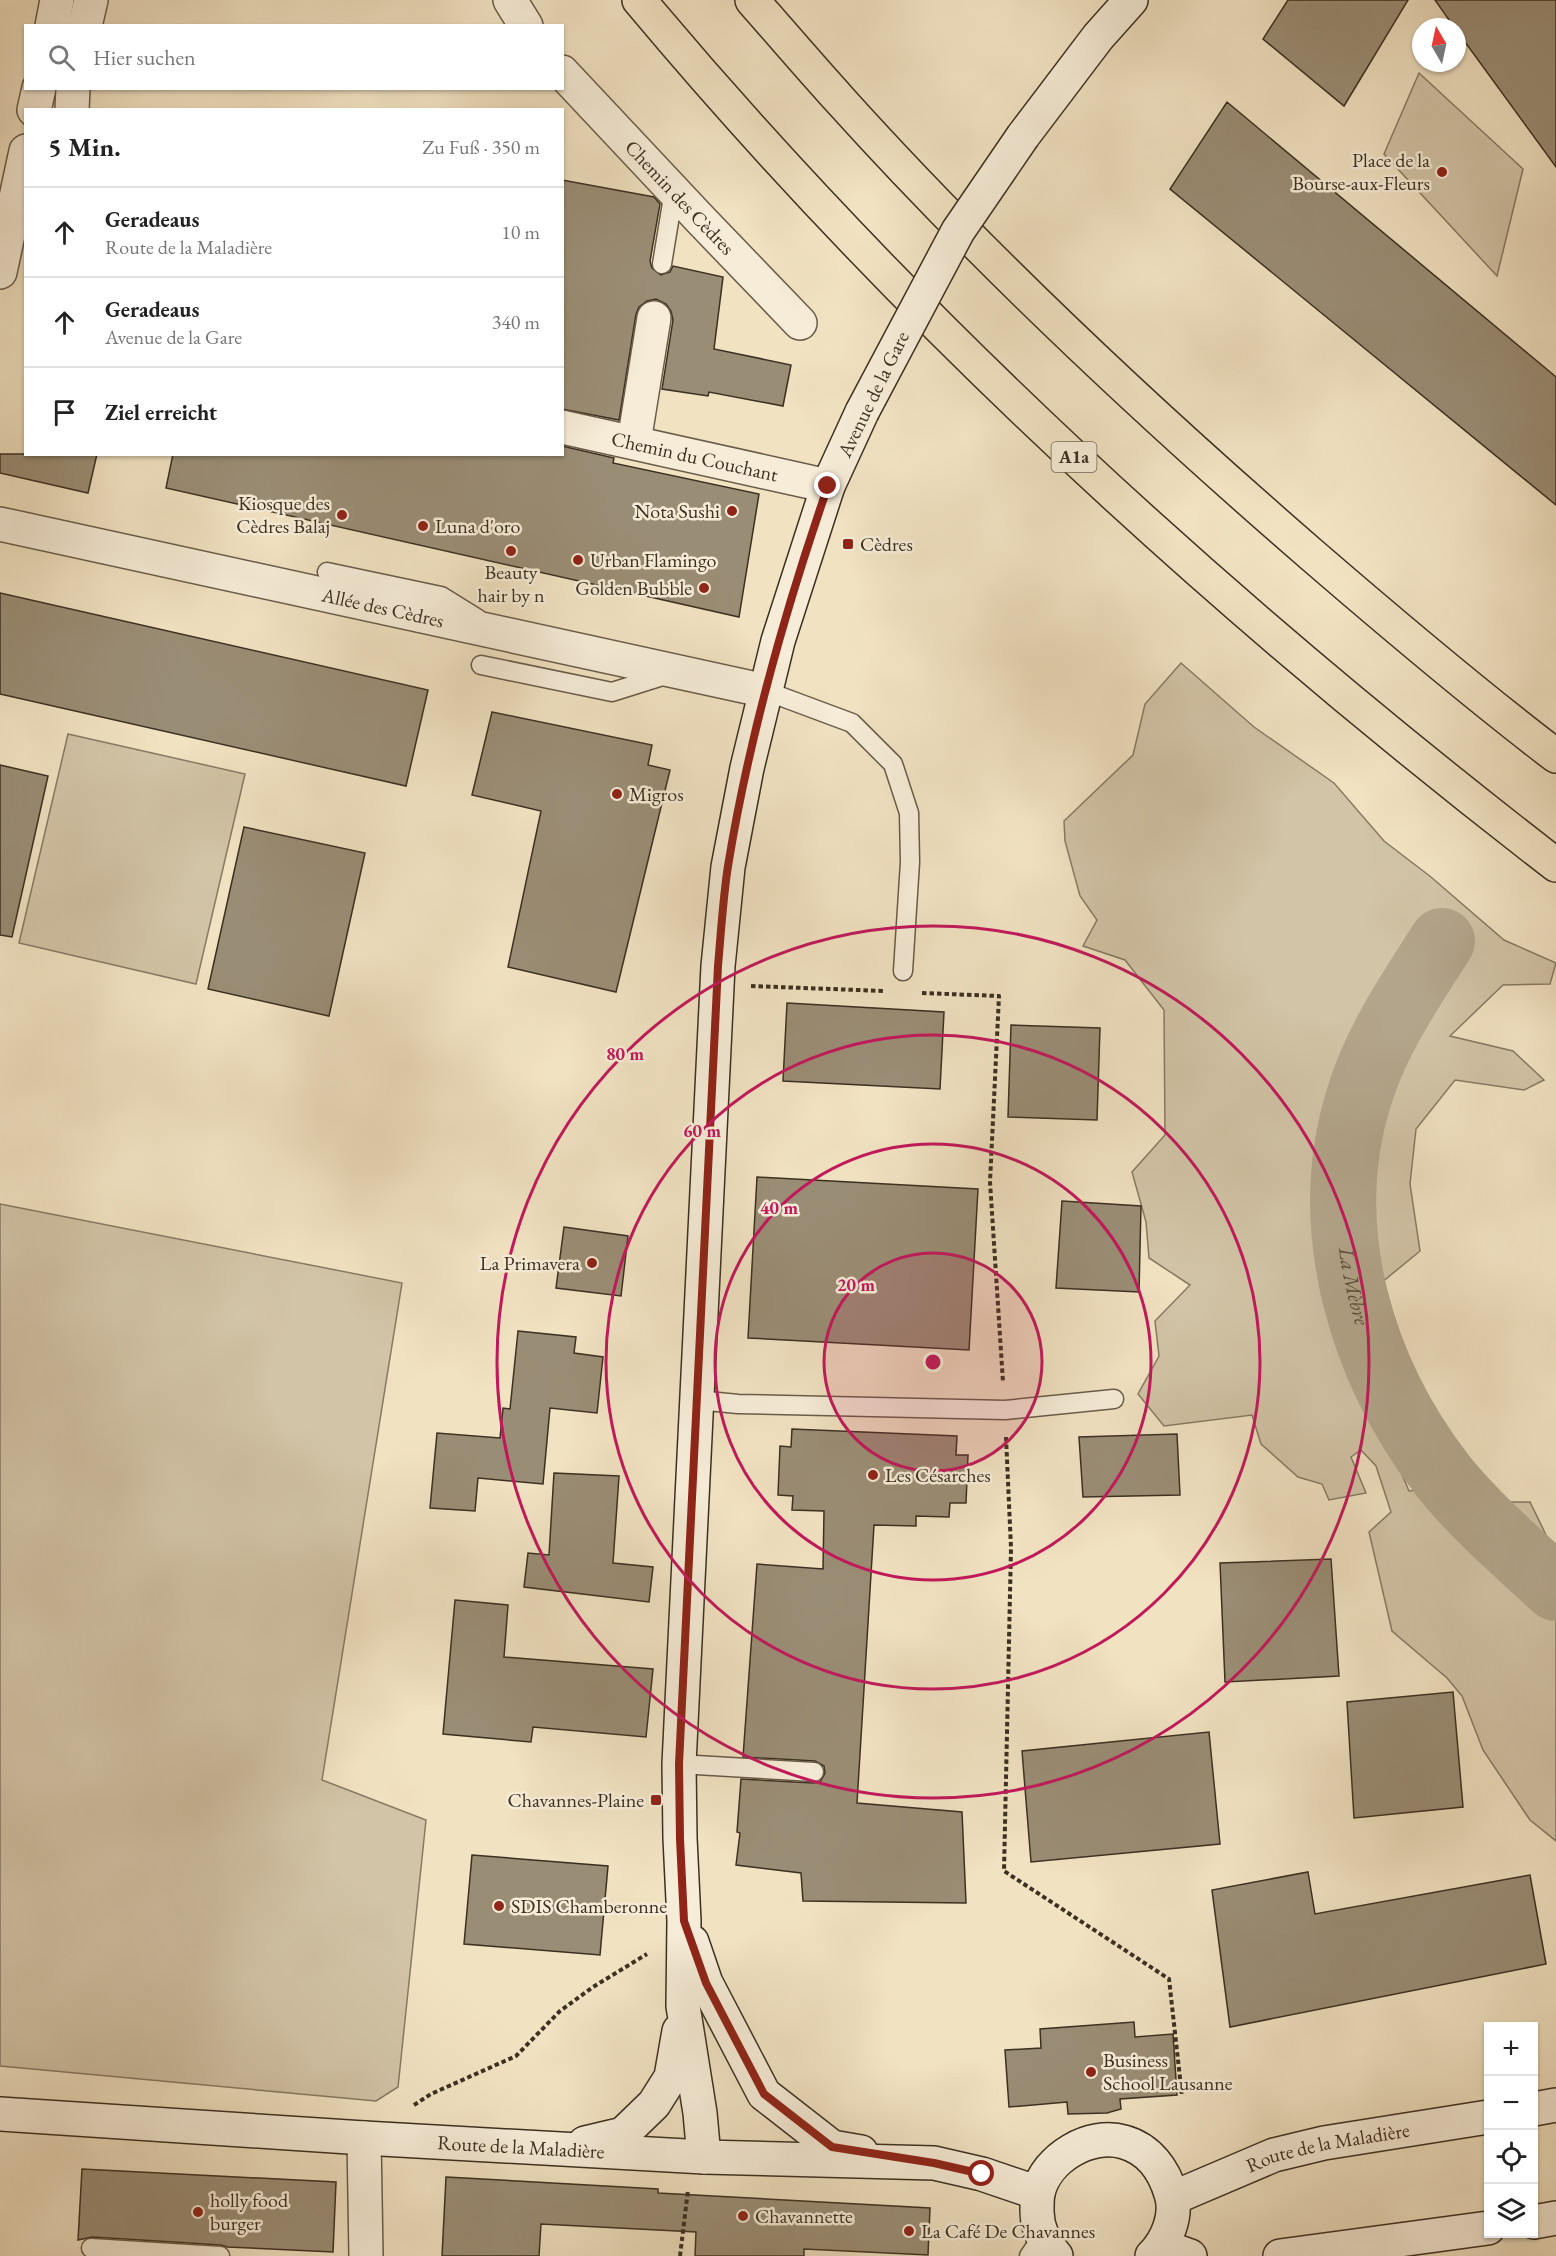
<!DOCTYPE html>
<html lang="de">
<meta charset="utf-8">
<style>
:root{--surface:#fff;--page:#f2f2f2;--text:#222;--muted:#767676;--line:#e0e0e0}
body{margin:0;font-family:"EB Garamond",serif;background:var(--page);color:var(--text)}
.controls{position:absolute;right:18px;bottom:18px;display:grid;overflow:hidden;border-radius:0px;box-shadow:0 2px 4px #0004}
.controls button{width:54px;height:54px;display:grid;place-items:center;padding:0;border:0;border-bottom:2px solid var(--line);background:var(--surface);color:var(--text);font:30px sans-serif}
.compass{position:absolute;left:1412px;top:18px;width:54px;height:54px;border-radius:50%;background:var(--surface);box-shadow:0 2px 4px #0004;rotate:351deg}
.stop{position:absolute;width:18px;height:18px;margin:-14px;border:4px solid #8f2418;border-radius:50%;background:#fff}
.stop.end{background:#8f2418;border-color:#fff;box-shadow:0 2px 6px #0008}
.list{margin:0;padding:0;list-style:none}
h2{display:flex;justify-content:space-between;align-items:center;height:78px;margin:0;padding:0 24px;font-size:26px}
h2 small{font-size:20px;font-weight:400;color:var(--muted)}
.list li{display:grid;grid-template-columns:39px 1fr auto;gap:18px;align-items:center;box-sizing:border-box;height:90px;padding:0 24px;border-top:2px solid var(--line)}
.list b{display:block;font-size:22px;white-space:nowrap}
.list p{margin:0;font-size:20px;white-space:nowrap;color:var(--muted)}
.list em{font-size:20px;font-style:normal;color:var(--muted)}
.icon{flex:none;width:33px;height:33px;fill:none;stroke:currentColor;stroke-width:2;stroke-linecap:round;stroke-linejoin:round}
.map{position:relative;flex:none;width:1556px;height:2256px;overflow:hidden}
.search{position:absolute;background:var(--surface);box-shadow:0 2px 4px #0004;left:24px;top:24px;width:540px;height:66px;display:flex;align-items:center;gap:15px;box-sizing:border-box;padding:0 21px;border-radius:0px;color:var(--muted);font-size:22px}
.panel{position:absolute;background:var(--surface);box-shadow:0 2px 4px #0004;left:24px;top:108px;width:540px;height:348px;border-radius:0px}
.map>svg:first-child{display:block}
.green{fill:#d2c4a7;stroke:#877a64;stroke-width:1.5}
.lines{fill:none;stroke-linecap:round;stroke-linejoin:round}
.river{stroke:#b3a58b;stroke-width:66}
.building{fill:#9a8d75;stroke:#3c3021;stroke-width:1.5}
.lane-casing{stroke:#695c49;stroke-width:21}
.street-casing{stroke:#695c49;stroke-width:36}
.secondary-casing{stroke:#3c3021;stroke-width:36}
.highway-casing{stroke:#3c3021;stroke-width:36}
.path{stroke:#3c3021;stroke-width:4;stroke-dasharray:4.5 3;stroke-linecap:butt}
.lane{stroke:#f6ecd7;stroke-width:18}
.street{stroke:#f6ecd7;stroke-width:33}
.secondary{stroke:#f6ecd7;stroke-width:33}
.highway{stroke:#f1e2c2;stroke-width:33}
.secondary-bridge-casing{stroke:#3c3021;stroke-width:36;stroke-linecap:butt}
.secondary-bridge{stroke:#f6ecd7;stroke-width:33}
.route{stroke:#8f2418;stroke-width:8}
.ring{fill:none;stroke:#c2185b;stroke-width:3}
.poi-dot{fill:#8f2418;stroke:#f6ecd7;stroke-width:2}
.labels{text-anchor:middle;stroke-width:5;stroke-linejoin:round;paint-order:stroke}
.shield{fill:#f6ecd7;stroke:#746858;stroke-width:1.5}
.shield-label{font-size:18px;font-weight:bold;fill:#3c3021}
.poi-label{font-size:20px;fill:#3c3021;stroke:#f6ecd7;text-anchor:start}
.street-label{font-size:20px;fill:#3c3021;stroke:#f6ecd7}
.water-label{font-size:21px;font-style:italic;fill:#5a4d3c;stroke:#f6ecd7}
.centre{fill:#c2185b;stroke:#f6ecd7;stroke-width:3}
.ring-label{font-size:18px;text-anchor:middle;font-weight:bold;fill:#c2185b;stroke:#f6ecd7;stroke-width:5;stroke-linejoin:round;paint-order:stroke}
</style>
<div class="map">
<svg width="1556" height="2256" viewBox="0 0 1556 2256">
<rect width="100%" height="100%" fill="#f1e2c2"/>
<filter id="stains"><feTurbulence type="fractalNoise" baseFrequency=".00333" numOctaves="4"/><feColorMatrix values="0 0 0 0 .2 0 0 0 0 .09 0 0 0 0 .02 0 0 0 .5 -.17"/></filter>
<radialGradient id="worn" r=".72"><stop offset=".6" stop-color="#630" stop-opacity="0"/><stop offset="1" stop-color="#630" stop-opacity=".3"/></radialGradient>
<path class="green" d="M 1419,73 L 1523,169 L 1497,276 L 1384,154 Z
M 1181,663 L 1254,727 L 1334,783 L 1384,841 L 1431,877 L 1504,940 L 1556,963 L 1550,984 L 1503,985 L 1450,1036 L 1513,1051 L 1544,1080 L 1524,1090 L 1455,1080 L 1416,1129 L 1410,1184 L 1420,1251 L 1353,1306 L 1367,1390 L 1409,1491 L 1462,1486 L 1489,1519 L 1506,1502 L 1530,1502 L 1547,1537 L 1538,1559 L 1556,1571 L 1556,1841 L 1530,1820 L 1483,1750 L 1462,1696 L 1447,1678 L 1392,1631 L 1369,1532 L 1391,1512 L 1376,1466 L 1361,1450 L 1351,1457 L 1366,1493 L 1329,1500 L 1322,1484 L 1298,1477 L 1261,1444 L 1252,1415 L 1164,1426 L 1138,1394 L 1159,1356 L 1155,1321 L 1190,1285 L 1149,1258 L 1146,1222 L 1132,1172 L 1165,1135 L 1164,1010 L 1125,960 L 1083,946 L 1097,920 L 1080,896 L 1065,841 L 1064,821 L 1133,755 L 1145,704 Z
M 68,734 L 245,774 L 196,984 L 19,943 Z
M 0,1204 L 402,1283 L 322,1780 L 426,1820 L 398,2087 L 376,2101 L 0,2066 Z"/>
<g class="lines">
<path class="river" id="s1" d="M 1442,941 C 1411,990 1376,1040 1359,1097 C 1318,1228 1361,1370 1443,1476 C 1473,1514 1520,1555 1556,1588"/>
</g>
<path class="building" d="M 1288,0 L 1408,0 L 1344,106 L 1263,39 Z
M 1435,0 L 1556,0 L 1556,167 L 1457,31 L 1457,27 L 1454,27 Z
M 1227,102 L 1556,377 L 1556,505 L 1170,189 Z
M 562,180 L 654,197 L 660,204 L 650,261 L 652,268 L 661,275 L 670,272 L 673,266 L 723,277 L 714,349 L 791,365 L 783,406 L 709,392 L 708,396 L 662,389 L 673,320 L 671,311 L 666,304 L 656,299 L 647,301 L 639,307 L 636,314 L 619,420 L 562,409 Z
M 562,446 L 614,458 L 613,463 L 759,494 L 739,617 L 166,488 L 173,454 L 562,454 Z
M 0,454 L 97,454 L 88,493 L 0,473 Z
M 0,593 L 428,690 L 406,786 L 0,694 Z
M 492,712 L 652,745 L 648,765 L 670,770 L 616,992 L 508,967 L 541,811 L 472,795 Z
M 0,765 L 48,776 L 12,937 L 0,935 Z
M 244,827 L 365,853 L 329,1016 L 208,989 Z
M 787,1003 L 944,1012 L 940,1089 L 783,1081 Z
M 1011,1025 L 1100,1028 L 1097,1120 L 1008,1117 Z
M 757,1177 L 978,1189 L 969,1350 L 748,1338 Z
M 1062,1201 L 1141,1206 L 1139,1292 L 1056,1288 Z
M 564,1227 L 628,1236 L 621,1296 L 556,1288 Z
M 518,1331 L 576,1337 L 574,1353 L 603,1357 L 597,1413 L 550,1408 L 543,1484 L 478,1478 L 475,1511 L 430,1508 L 437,1433 L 500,1438 L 503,1408 L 510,1409 Z
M 792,1429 L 957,1436 L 956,1455 L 968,1455 L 966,1503 L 950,1503 L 949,1517 L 916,1516 L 916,1526 L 874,1525 L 857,1803 L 962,1812 L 966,1903 L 803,1901 L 801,1873 L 736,1865 L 740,1833 L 737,1832 L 741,1779 L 813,1783 L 820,1782 L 825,1773 L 824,1766 L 815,1761 L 743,1757 L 757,1564 L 823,1569 L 824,1511 L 792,1510 L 793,1496 L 778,1495 L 780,1446 L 791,1447 Z
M 1177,1434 L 1180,1495 L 1083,1497 L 1079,1437 Z
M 554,1473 L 619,1476 L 613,1563 L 653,1567 L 649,1602 L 524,1587 L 528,1553 L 549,1555 Z
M 1331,1559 L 1339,1676 L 1225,1682 L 1220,1563 Z
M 455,1600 L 508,1605 L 504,1657 L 653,1669 L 646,1737 L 533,1727 L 531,1742 L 443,1734 Z
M 1453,1692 L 1463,1807 L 1354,1818 L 1347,1702 Z
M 1209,1732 L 1220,1844 L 1031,1862 L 1022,1751 Z
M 472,1855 L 608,1866 L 600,1955 L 464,1944 Z
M 1308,1872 L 1315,1914 L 1530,1875 L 1546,1964 L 1230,2027 L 1212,1890 Z
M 1134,2022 L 1135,2037 L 1173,2034 L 1177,2095 L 1120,2099 L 1121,2109 L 1107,2113 L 1068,2114 L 1067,2102 L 1009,2107 L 1005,2050 L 1041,2048 L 1040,2029 Z
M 82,2169 L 336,2182 L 333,2252 L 227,2247 L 221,2245 L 92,2237 L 78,2240 Z
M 446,2177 L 658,2189 L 658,2193 L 930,2208 L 928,2255 L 804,2249 L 804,2256 L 695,2256 L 696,2232 L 541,2224 L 539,2256 L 442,2256 Z"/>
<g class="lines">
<g class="lane-casing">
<path id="lane" d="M 662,264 L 674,191
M 327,572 L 441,596 L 478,619
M 481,665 L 612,692 L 669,674
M 766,691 L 852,723 L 893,764 L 909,813 L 910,862 L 903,971
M 697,1400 L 738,1404 L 1005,1410 L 1114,1399
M 679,1764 L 814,1772
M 91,2248 L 220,2256
M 1029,2256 L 1042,2237"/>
</g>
<g class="street-casing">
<g id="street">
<path d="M 510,0 L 526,26"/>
<path d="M 52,26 L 57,0"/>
<path d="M 85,26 L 91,0"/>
<path id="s2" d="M 562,72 L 700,219 L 800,323"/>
<path d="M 34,110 L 39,88"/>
<path d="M 72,110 L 73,88"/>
<path d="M 0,272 L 26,151"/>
<path id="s3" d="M 562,427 L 828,486"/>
<path d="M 634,442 L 654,318"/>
<path id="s4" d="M 0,524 L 766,691"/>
<path d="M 364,2138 L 366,2256"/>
</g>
</g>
<g class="secondary-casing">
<g id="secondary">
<path d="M 1023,136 L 1098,37 L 1131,0"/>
<path d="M 692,1942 L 706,1983 L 764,2094 L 832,2147 L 861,2152"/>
<path d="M 1534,2109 L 1556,2105"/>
<path id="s5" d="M 0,2114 L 364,2138 L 704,2157 L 934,2163 L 982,2174 L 1038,2193"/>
<path d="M 585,2143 L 623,2134 L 654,2104 L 671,2077 L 679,2031"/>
<path d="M 704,2157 L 700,2113 L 683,2006 L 684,1921 L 680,1838 L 679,1764 L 718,966 L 728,867 L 747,768 L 778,641 L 828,486 L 862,412"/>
<path id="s6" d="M 1173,2198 L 1274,2155 L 1324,2143 L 1488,2117"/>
<path d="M 1534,2222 L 1556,2218"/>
<path d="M 1162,2246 L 1190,2256"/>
<path d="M 1056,2256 C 1045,2244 1037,2228 1037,2211 C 1037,2205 1037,2198 1038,2193 C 1046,2158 1090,2132 1124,2142 C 1149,2149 1164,2170 1171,2194 C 1178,2215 1167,2241 1152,2256"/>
<path d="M 1280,2256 L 1488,2228"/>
</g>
</g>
<g class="highway-casing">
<path id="highway" d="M 639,0 C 909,323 1223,608 1556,865
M 752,0 C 781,33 810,67 840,100 C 986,262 1147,412 1312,555 C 1392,624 1472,692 1556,756"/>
</g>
<path class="path" d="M 751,986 L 884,991
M 922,993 L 999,996 L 990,1182 L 1003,1382
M 1006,1437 L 1011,1548 L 1004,1871 L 1169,1979 L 1182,2096
M 414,2105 L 431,2094 L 516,2056 L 560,2011 L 593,1987 L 647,1954
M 680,2256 L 688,2190"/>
<use href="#lane" class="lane"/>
<use href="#street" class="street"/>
<use href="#secondary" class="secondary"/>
<use href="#highway" class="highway"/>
<g class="secondary-bridge-casing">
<path id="secondary-bridge" d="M 862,412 L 958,231 L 1023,136"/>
</g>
<use href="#secondary-bridge" class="secondary-bridge"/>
</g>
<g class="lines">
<path class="route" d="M 828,486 C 785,610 749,737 728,866 C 723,898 721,932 718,966 L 679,1764 L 680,1839 L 684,1921 L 706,1983 L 764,2094 L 832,2147 L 934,2163 L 982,2174"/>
</g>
<circle cx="933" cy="1362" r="109" fill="#c2185b" fill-opacity=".12"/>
<g class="ring">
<circle cx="933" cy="1362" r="109"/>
<circle cx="933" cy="1362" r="218"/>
<circle cx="933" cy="1362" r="327"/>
<circle cx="933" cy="1362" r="436"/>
</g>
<g class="poi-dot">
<circle cx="1442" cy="172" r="6"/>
<circle cx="732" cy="511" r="6"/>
<circle cx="342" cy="515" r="6"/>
<circle cx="423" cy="526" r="6"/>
<rect x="842" y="538" width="12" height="12" rx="3"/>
<circle cx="511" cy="551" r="6"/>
<circle cx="578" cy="560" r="6"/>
<circle cx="704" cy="588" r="6"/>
<circle cx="617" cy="794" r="6"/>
<circle cx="592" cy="1263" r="6"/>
<circle cx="873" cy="1475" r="6"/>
<rect x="650" y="1794" width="12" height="12" rx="3"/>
<circle cx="499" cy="1906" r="6"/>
<circle cx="1091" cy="2072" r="6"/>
<circle cx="198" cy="2212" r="6"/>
<circle cx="743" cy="2216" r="6"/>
<circle cx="909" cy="2231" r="6"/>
</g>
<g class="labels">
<rect class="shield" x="1051.5" y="442" width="45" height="30" rx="4.5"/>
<g class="shield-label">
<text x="1074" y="463">A1a</text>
</g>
<g class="poi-label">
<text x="1430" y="167" text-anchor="end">Place de la<tspan x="1430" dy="23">Bourse-aux-Fleurs</tspan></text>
<text x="330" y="510" text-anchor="end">Kiosque des<tspan x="330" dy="23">Cèdres Balaj</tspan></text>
<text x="720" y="518" text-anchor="end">Nota Sushi</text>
<text x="435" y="533">Luna d'oro</text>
<text x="860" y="551">Cèdres</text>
<text x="590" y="567">Urban Flamingo</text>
<text x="511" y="579" text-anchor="middle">Beauty<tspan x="511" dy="23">hair by n</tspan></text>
<text x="692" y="595" text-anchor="end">Golden Bubble</text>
<text x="629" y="801">Migros</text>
<text x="580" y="1270" text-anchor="end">La Primavera</text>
<text x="885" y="1482">Les Césarches</text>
<text x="644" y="1807" text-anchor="end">Chavannes-Plaine</text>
<text x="511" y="1913">SDIS Chamberonne</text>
<text x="1103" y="2067">Business<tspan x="1103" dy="23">School Lausanne</tspan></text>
<text x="210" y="2207">holly food<tspan x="210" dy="23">burger</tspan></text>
<text x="755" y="2223">Chavannette</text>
<text x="921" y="2238">La Café De Chavannes</text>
</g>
<g class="street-label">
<text dy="7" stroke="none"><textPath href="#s2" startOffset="172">Chemin des Cèdres</textPath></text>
<text transform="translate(873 394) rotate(-64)" y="7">Avenue de la Gare</text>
<text dy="7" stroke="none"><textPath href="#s3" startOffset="136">Chemin du Couchant</textPath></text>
<text dy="7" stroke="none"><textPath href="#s4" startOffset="392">Allée des Cèdres</textPath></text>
<text dy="7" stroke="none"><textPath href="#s5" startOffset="522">Route de la Maladière</textPath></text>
<text dy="7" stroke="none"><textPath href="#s6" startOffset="164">Route de la Maladière</textPath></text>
</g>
<g class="water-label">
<text dy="7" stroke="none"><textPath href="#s1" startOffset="369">La Mèbre</textPath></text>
</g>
</g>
<circle cx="933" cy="1362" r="9" class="centre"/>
<g class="ring-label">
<text x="625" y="1060">80 m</text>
<text x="702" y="1137">60 m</text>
<text x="779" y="1214">40 m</text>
<text x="856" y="1291">20 m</text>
</g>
<rect width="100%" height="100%" filter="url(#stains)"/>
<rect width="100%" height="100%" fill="url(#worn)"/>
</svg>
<div class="controls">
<button>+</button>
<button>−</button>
<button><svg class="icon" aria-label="locate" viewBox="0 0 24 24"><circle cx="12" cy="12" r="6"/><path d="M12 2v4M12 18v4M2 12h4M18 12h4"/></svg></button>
<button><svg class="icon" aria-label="layers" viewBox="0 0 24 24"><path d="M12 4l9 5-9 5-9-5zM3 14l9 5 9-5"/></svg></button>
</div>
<svg class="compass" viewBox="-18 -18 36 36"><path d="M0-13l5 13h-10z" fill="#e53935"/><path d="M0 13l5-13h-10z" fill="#767676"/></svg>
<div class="stop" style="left:982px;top:2174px"></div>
<div class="stop end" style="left:828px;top:486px"></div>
<div class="search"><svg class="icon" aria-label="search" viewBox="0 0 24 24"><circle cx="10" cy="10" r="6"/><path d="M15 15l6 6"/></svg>Hier suchen</div>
<section class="panel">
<h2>5 Min.<small>Zu Fuß · 350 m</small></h2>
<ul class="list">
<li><svg class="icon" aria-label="ahead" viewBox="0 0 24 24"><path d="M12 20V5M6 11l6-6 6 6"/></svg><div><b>Geradeaus</b><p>Route de la Maladière</p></div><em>10 m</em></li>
<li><svg class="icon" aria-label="ahead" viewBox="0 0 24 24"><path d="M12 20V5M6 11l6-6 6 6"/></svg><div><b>Geradeaus</b><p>Avenue de la Gare</p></div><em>340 m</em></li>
<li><svg class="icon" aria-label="arrive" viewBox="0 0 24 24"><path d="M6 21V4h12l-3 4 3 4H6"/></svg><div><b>Ziel erreicht</b></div></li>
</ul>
</section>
</div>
